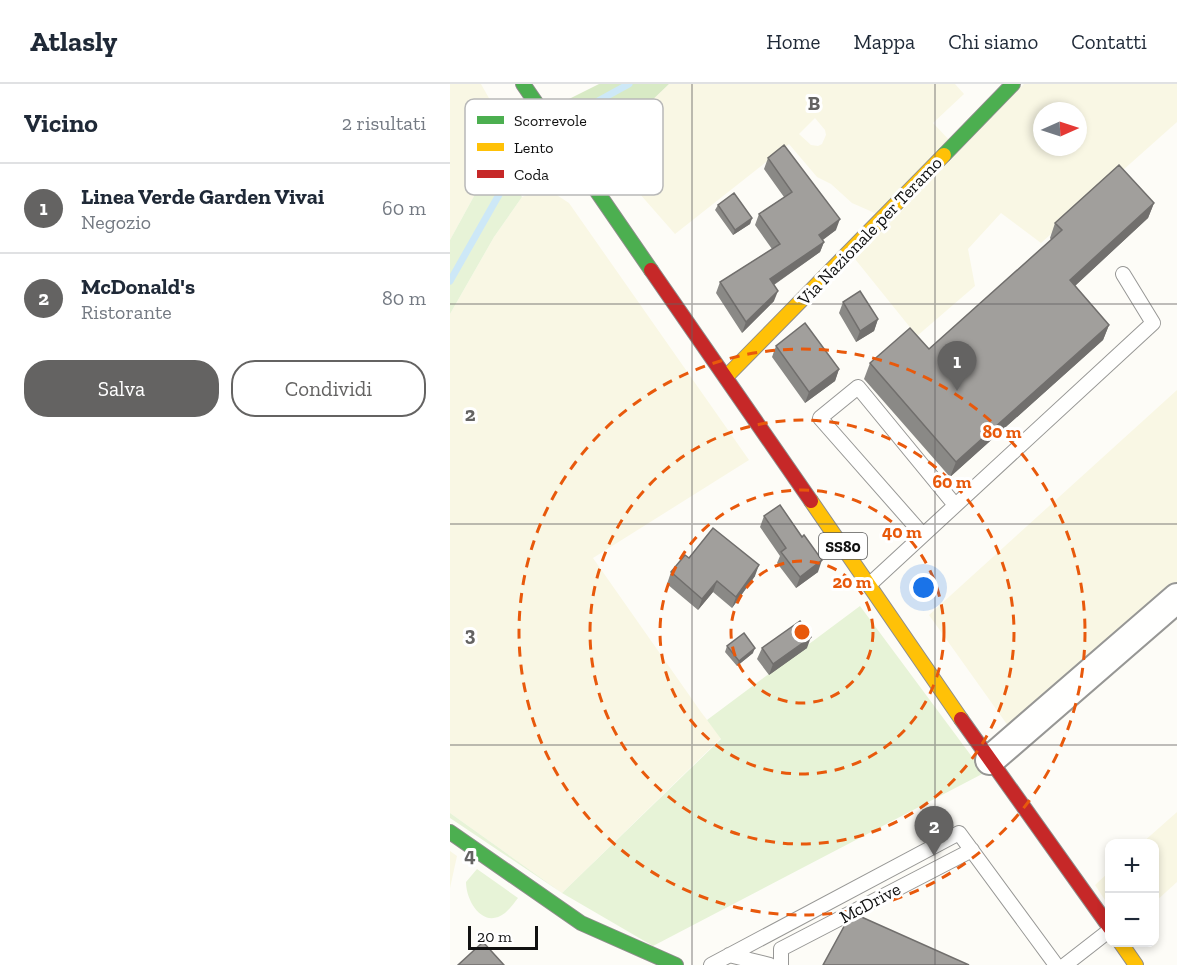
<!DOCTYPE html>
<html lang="it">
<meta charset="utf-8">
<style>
:root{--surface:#fff;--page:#f6f6f7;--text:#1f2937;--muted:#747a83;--line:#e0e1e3;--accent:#646362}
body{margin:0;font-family:"Zilla Slab",serif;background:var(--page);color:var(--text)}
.controls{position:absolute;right:18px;bottom:18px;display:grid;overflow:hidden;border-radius:12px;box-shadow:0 3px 9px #0003}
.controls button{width:54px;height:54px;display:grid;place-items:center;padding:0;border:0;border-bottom:2px solid var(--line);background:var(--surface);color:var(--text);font:30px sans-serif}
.compass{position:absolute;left:583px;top:18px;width:54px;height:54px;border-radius:50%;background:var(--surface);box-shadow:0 3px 9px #0003;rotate:87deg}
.scale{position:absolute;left:18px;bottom:15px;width:70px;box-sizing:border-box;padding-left:6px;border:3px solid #111;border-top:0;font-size:16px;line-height:21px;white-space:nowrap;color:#111;-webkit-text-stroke:4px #fff;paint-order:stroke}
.you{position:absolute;left:474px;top:504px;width:21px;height:21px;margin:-15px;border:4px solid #fff;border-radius:50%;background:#1a73e8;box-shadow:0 0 0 9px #1a73e833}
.badge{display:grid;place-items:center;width:39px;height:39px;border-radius:50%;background:var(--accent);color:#fff;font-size:20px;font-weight:700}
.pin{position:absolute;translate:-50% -50px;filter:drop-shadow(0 2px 3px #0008)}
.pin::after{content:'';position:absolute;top:32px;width:21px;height:18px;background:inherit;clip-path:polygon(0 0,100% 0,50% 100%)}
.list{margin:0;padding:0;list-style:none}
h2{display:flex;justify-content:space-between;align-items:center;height:78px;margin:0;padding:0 24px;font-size:26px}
h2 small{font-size:20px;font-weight:400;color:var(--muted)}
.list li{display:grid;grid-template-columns:39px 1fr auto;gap:18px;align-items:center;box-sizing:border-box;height:90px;padding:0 24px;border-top:2px solid var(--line)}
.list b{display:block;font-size:22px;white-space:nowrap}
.list p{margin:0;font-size:20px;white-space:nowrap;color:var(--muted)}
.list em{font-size:20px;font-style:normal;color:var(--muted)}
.actions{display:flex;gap:12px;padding:18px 24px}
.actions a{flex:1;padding:14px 0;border:2px solid var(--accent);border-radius:24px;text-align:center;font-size:21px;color:var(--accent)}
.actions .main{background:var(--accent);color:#fff}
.map{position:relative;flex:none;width:727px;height:881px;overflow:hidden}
header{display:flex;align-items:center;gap:36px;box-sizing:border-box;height:84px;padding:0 30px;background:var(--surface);border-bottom:2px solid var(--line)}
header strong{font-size:28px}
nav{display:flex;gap:33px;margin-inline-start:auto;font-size:21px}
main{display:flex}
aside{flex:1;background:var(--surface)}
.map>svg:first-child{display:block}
.farmland{fill:#f9f7e4;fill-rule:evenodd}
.green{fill:#e7f3d7}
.forest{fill:#d8eac5}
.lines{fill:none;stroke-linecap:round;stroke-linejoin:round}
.stream{stroke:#cde8f7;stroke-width:7}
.lane-casing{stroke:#979795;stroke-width:16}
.street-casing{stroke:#979795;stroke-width:32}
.fast-casing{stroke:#8e8d8b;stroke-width:16}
.slow-casing{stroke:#8e8d8b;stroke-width:16}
.jam-casing{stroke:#8e8d8b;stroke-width:16}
.lane{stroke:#fffffe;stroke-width:14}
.street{stroke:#fffffe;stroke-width:28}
.fast{stroke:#4caf50;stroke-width:14}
.slow{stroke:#ffc107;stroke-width:14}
.jam{stroke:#c62828;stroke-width:14}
.wall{fill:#8a8986}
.shaded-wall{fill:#716f6d}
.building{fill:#a19f9c;stroke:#716f6d;stroke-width:1.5}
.grid{fill:none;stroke:#646362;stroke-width:1.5;stroke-opacity:0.55}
.ring{fill:none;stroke:#e8590c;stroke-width:3;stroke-dasharray:10 8}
.labels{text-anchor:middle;stroke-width:6;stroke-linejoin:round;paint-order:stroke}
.shield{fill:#fff;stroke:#585858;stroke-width:1.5}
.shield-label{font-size:16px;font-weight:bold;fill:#111}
.street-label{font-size:18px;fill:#111;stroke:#fff}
.key{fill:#fff;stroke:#b8b8b8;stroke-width:1.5}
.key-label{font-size:16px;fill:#111}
.grid-label{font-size:20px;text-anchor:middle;font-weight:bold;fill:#646362;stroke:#fff;stroke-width:6;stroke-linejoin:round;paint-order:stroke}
.centre{fill:#e8590c;stroke:#fff;stroke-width:3}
.ring-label{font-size:18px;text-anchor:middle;font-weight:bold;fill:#e8590c;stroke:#fff;stroke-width:6;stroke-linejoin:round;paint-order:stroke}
</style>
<header>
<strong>Atlasly</strong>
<nav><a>Home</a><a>Mappa</a><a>Chi siamo</a><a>Contatti</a></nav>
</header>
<main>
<aside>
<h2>Vicino<small>2 risultati</small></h2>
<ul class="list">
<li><span class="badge">1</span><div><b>Linea Verde Garden Vivai</b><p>Negozio</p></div><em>60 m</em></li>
<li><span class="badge">2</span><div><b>McDonald's</b><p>Ristorante</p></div><em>80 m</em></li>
</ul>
<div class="actions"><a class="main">Salva</a><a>Condividi</a></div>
</aside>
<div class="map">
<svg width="727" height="881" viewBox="0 0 727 881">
<rect width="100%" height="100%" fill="#fdfcf7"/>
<path class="farmland" d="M 0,0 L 31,0 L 40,16 L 48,40 L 47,70 L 0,156 Z
M 219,0 L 505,0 L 514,10 L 483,39 L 502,59 L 427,130 L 402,119 L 381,100 L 367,93 L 339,60 L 225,150 L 189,109 L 175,88 L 174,67 L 174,47 L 195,23 ZM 365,34 L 375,46 L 376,51 L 372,60 L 368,62 L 361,61 L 349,50 Z
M 574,0 L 727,0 L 727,38 L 591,159 L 551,129 L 518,165 L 525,202 L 467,252 L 405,175 ZM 592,27 L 628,27 L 628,63 L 592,63 Z
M 99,106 L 119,119 L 299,376 L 143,474 L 251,628 L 271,654 L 112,809 L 0,729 L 0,230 L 44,153 L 72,113 L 87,107 Z
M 727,306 L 727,504 L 609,611 L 592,612 L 561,646 L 479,531 Z
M 727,728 L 727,798 L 705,818 L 704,760 L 692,759 Z
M 0,767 L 7,772 L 0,804 Z
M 659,788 L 659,822 L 645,801 Z"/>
<path class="green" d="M 47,70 L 72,113 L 44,153 L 0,230 L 0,156 Z
M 410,522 L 534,689 L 203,862 L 112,809 L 0,734 L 0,729 L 112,809 L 271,655 L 257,636 Z
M 27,785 L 68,814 C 64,819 60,825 55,829 C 33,846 16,817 16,798 Z"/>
<path class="forest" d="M 149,0 L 219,0 L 195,23 L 174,47 L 175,88 L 151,54 L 134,45 L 119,15 Z"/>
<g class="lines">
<path class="stream" d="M 113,42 L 148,17 L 179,0
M 0,197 L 63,86 L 99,52"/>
<g class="lane-casing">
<path id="lane" d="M 473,451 L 370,334 L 408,303 L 505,421
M 419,501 L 703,239 L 673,190
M 279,871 L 320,881
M 261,881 L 509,749 L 606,881
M 331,881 L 331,865 L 522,766
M 615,881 L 660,846"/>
</g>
<g class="street-casing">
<path id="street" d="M 540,676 L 727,514"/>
</g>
<g class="fast-casing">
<path id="fast" d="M 73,0 L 201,186
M 494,71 L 563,0
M 0,748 L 131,839 L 226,881"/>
</g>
<g class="slow-casing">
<path id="slow" d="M 276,293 L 494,71
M 361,417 L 511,635
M 670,858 L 686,881"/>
</g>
<g class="jam-casing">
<path id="jam" d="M 201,186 L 361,417
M 511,635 L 660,844"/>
</g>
<use href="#lane" class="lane"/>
<use href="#street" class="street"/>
<use href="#fast" class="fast"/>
<use href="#slow" class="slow"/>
<use href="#jam" class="jam"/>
</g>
<path class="wall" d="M 318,74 L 386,146 L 372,156 L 374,158 L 370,168 L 324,201 L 324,217 L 292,249 L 266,209 L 270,198 L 322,165 L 305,141 L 309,130 L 334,113 L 314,85 Z
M 704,119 L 698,134 L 625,202 L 659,241 L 653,256 L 500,393 L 414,295 L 420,279 L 479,265 L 601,156 L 600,154 L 605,139 Z
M 268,121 L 302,134 L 300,140 L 283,151 L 265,126 Z
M 393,218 L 428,235 L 424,247 L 406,258 L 389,229 Z
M 326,262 L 389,285 L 385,297 L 355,319 L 322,273 Z
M 314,432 L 368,488 L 346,504 L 327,479 L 330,472 L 310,443 Z
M 239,474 L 305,492 L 282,524 L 263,508 L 248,526 L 217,500 L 221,488 Z
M 277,562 L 303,569 L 287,582 L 275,568 Z
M 312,564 L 357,564 L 319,591 L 307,575 Z"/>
<path class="shaded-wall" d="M 704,119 L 698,134 L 614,212 L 620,196 Z
M 302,134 L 300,140 L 283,151 L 285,146 Z
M 390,135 L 386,146 L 365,162 L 369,151 Z
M 374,158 L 370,168 L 316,206 L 320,195 Z
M 328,207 L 324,217 L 292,249 L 296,238 Z
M 428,235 L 424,247 L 406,258 L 410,247 Z
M 659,241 L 653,256 L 500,393 L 506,378 Z
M 389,285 L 385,297 L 355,319 L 359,308 Z
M 372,476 L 368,488 L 346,504 L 350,493 Z
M 309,481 L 305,492 L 282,524 L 286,513 Z
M 267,497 L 263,508 L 248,526 L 252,515 Z
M 361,553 L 357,564 L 319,591 L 323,580 Z
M 305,564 L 303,569 L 287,582 L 289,577 Z"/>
<path class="building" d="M 334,61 L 390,135 L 369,151 L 374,158 L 320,195 L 328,207 L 296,238 L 270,198 L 330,160 L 309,130 L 342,108 L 318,74 Z
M 669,81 L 704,119 L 620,196 L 659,241 L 506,378 L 420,279 L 460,244 L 479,265 L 612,146 L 605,139 Z
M 284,109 L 302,134 L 285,146 L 268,121 Z
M 410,207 L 428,235 L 410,247 L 393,218 Z
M 355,239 L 389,285 L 359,308 L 326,262 Z
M 330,421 L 352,453 L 354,451 L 372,476 L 350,493 L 331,468 L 336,464 L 314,432 Z
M 263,444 L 309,481 L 286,513 L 267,497 L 252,515 L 221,488 L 235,471 L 239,474 Z
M 350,537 L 361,553 L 323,580 L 312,564 Z
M 294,549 L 305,564 L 289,577 L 277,562 Z
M 407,831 L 519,881 L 373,881 L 397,837 Z
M 33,858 L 54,881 L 8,881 Z"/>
<path class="grid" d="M 242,0 L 242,881M 485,0 L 485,881M 0,220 L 727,220M 0,440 L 727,440M 0,661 L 727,661"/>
<g class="ring">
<circle cx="352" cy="548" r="71"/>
<circle cx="352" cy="548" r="142"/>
<circle cx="352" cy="548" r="212"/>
<circle cx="352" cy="548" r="283"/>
</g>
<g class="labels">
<rect class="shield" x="369" y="449" width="48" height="26" rx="4.5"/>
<g class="shield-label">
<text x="393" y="468">SS80</text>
</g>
<g class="street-label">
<text transform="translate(420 147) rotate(-46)" y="6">Via Nazionale per Teramo</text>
<text transform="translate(420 819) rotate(-28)" y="6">McDrive</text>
</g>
</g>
<rect x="15" y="15" width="198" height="96" rx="9" class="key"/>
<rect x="27" y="32" width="27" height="8" fill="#4caf50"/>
<rect x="27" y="59" width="27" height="8" fill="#ffc107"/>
<rect x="27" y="86" width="27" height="8" fill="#c62828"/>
<g class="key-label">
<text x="64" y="42">Scorrevole</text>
<text x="64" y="69">Lento</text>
<text x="64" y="96">Coda</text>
</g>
<g class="grid-label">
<text x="364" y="26">B</text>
<text x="20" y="337">2</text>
<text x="20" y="557">3</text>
<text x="20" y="778">4</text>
</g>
<circle cx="352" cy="548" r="9" class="centre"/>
<g class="ring-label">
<text x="552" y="354">80 m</text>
<text x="502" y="404">60 m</text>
<text x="452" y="454">40 m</text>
<text x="402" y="504">20 m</text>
</g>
</svg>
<div class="controls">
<button>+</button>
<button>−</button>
</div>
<svg class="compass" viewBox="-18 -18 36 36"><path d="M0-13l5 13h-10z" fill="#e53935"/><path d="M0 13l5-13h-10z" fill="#747a83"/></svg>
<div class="scale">20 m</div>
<div class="you"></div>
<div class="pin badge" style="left:507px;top:307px">1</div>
<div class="pin badge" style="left:484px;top:772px">2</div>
</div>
</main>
